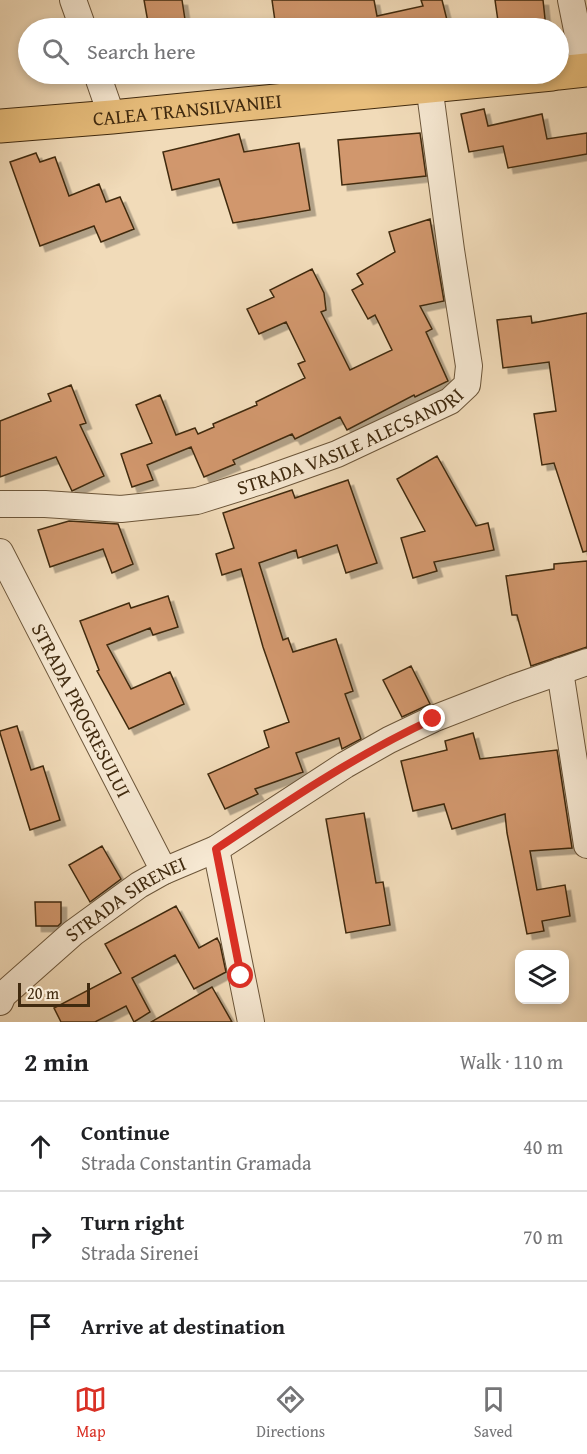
<!DOCTYPE html>
<meta charset="utf-8">
<style>
:root{--surface:#fff;--page:#f6f6f6;--text:#202124;--muted:#757577;--line:#e0e0e0;--accent:#d93025}
body{margin:0;font-family:"Gentium Book Plus",serif;background:var(--page);color:var(--text)}
.controls{position:absolute;right:18px;bottom:18px;display:grid;overflow:hidden;border-radius:12px;box-shadow:0 3px 9px #0003}
.controls button{width:54px;height:54px;display:grid;place-items:center;padding:0;border:0;border-bottom:2px solid var(--line);background:var(--surface);color:var(--text);font:30px sans-serif}
.scale{position:absolute;left:18px;bottom:15px;width:72px;box-sizing:border-box;padding-left:6px;border:3px solid #402a0f;border-top:0;font-size:16px;line-height:21px;white-space:nowrap;color:#402a0f;-webkit-text-stroke:4px #f6e8d2;paint-order:stroke}
.stop{position:absolute;width:18px;height:18px;margin:-14px;border:4px solid #d93025;border-radius:50%;background:#fff}
.stop.end{background:#d93025;border-color:#fff;box-shadow:0 2px 6px #0008}
.list{margin:0;padding:0;list-style:none}
h2{display:flex;justify-content:space-between;align-items:center;height:78px;margin:0;padding:0 24px;font-size:26px}
h2 small{font-size:20px;font-weight:400;color:var(--muted)}
.list li{display:grid;grid-template-columns:39px 1fr auto;gap:18px;align-items:center;box-sizing:border-box;height:90px;padding:0 24px;border-top:2px solid var(--line)}
.list b{display:block;font-size:22px;white-space:nowrap}
.list p{margin:0;font-size:20px;white-space:nowrap;color:var(--muted)}
.list em{font-size:20px;font-style:normal;color:var(--muted)}
.icon{flex:none;width:33px;height:33px;fill:none;stroke:currentColor;stroke-width:2;stroke-linecap:round;stroke-linejoin:round}
.map{position:relative;flex:none;width:587px;height:1022px;overflow:hidden}
.search{position:absolute;background:var(--surface);box-shadow:0 3px 9px #0003;left:18px;right:18px;top:18px;height:66px;display:flex;align-items:center;gap:15px;box-sizing:border-box;padding:0 21px;border-radius:33px;color:var(--muted);font-size:22px}
.sheet{height:348px;background:var(--surface)}
nav{display:flex;justify-content:space-around;align-items:center;box-sizing:border-box;height:84px;border-top:2px solid var(--line);background:var(--surface);font-size:16px;color:var(--muted)}
nav a{display:grid;justify-items:center;gap:3px}
nav .on{color:var(--accent)}
.map>svg:first-child{display:block}
.building{fill:#d1976d;stroke:#402a0f;stroke-width:1.5;filter:url(#shadow)}
.lines{fill:none;stroke-linecap:round;stroke-linejoin:round}
.minor-casing{stroke:#6c563a;stroke-width:28}
.trunk-casing{stroke:#402a0f;stroke-width:35}
.minor{stroke:#f6e8d2;stroke-width:26}
.trunk{stroke:#e8be7c;stroke-width:33}
.route{stroke:#d93025;stroke-width:8}
.labels{text-anchor:middle;stroke-width:5;stroke-linejoin:round;paint-order:stroke}
.street-label{font-size:20px;fill:#402a0f;stroke:#f6e8d2}
</style>
<div class="map">
<svg width="587" height="1022" viewBox="0 0 587 1022">
<defs>
<filter id="shadow"><feDropShadow dx="5.5" dy="5.5" stdDeviation="0" flood-color="#0004"/></filter>
</defs>
<rect width="100%" height="100%" fill="#f1dbb9"/>
<filter id="stains"><feTurbulence type="fractalNoise" baseFrequency=".00333" numOctaves="4"/><feColorMatrix values="0 0 0 0 .2 0 0 0 0 .09 0 0 0 0 .02 0 0 0 .5 -.17"/></filter>
<radialGradient id="worn" r=".72"><stop offset=".6" stop-color="#630" stop-opacity="0"/><stop offset="1" stop-color="#630" stop-opacity=".3"/></radialGradient>
<path class="building" d="M 144,0 L 182,0 L 186,26 L 149,28 Z
M 272,0 L 374,0 L 377,16 L 423,6 L 421,0 L 442,0 L 449,28 L 276,28 Z
M 495,0 L 543,0 L 546,28 L 499,28 Z
M 484,109 L 488,126 L 542,114 L 547,139 L 587,133 L 587,154 L 508,168 L 503,146 L 469,152 L 461,114 Z
M 420,133 L 426,176 L 342,185 L 338,140 Z
M 239,134 L 244,152 L 299,143 L 310,210 L 233,223 L 219,179 L 172,190 L 163,152 Z
M 36,153 L 40,162 L 55,157 L 69,196 L 99,184 L 106,202 L 120,197 L 134,229 L 101,242 L 94,226 L 40,246 L 10,162 Z
M 430,219 L 444,301 L 420,306 L 432,329 L 426,332 L 448,381 L 415,397 L 414,395 L 347,430 L 340,417 L 295,439 L 292,434 L 233,460 L 235,464 L 204,477 L 191,447 L 147,465 L 153,480 L 132,487 L 121,454 L 152,443 L 136,405 L 160,395 L 176,435 L 195,428 L 198,434 L 214,427 L 213,424 L 257,405 L 256,402 L 305,378 L 298,364 L 305,361 L 286,322 L 259,334 L 247,309 L 274,297 L 270,290 L 312,269 L 324,293 L 326,310 L 321,312 L 350,370 L 392,350 L 375,315 L 368,319 L 352,290 L 363,284 L 357,274 L 395,252 L 389,232 Z
M 587,313 L 587,551 L 583,552 L 554,463 L 542,465 L 534,414 L 556,411 L 549,362 L 503,368 L 497,320 L 531,316 L 532,323 Z
M 71,385 L 86,423 L 80,425 L 104,476 L 72,491 L 56,457 L 0,477 L 0,421 L 51,401 L 48,394 Z
M 437,456 L 476,526 L 488,523 L 494,550 L 434,562 L 437,571 L 413,578 L 401,538 L 425,531 L 397,479 Z
M 348,480 L 377,563 L 346,573 L 337,545 L 298,558 L 296,550 L 259,563 L 283,640 L 288,638 L 293,652 L 336,639 L 353,691 L 345,694 L 361,739 L 342,749 L 339,738 L 296,753 L 303,772 L 255,789 L 258,794 L 225,809 L 208,774 L 269,747 L 264,731 L 289,722 L 263,647 L 241,569 L 222,575 L 216,554 L 234,548 L 223,513 L 292,490 L 295,498 Z
M 69,521 L 118,524 L 133,564 L 112,573 L 103,549 L 50,567 L 38,530 Z
M 587,561 L 587,647 L 531,666 L 517,615 L 512,615 L 506,576 L 554,569 L 554,564 Z
M 168,596 L 178,627 L 153,635 L 150,628 L 107,645 L 131,689 L 170,672 L 184,704 L 129,729 L 97,671 L 99,670 L 80,621 L 129,603 L 131,608 Z
M 411,666 L 430,704 L 402,717 L 383,680 Z
M 17,726 L 31,770 L 43,766 L 60,820 L 30,830 L 0,733 L 0,731 Z
M 473,733 L 480,759 L 557,750 L 572,848 L 530,851 L 537,890 L 565,885 L 570,916 L 542,921 L 544,931 L 527,934 L 507,833 L 505,814 L 452,829 L 444,804 L 413,811 L 401,761 L 447,750 L 445,741 Z
M 364,813 L 376,883 L 383,882 L 390,925 L 346,933 L 326,819 Z
M 102,846 L 121,879 L 90,902 L 69,865 Z
M 35,902 L 61,902 L 61,923 L 58,926 L 36,926 Z
M 176,906 L 199,948 L 217,938 L 220,944 L 226,972 L 194,989 L 175,955 L 132,978 L 150,1012 L 134,1022 L 126,1006 L 95,1022 L 61,1022 L 54,1008 L 121,973 L 105,944 Z
M 212,987 L 232,1022 L 151,1022 Z"/>
<g class="lines">
<g class="minor-casing">
<g id="minor">
<path d="M 73,0 L 83,28"/>
<path d="M 571,0 L 585,70"/>
<path d="M 97,74 L 112,117"/>
<path id="s1" d="M 0,504 L 45,504 L 121,509 L 197,501 L 264,480 L 337,454 L 450,401 L 467,385 L 469,366 L 451,250 L 429,85"/>
<path id="s2" d="M 0,552 L 164,871"/>
<path d="M 560,671 L 587,845"/>
<path d="M 216,849 L 251,1022"/>
<path id="s3" d="M 0,1002 L 3,995 L 73,933 L 139,885 L 164,871 L 216,849 L 345,765 L 389,740 L 433,719 L 510,689 L 587,662"/>
</g>
</g>
<g class="trunk-casing">
<g id="trunk">
<path d="M 558,73 L 587,70"/>
<path id="s4" d="M 0,126 L 112,117 L 552,74"/>
</g>
</g>
<use href="#minor" class="minor"/>
<use href="#trunk" class="trunk"/>
</g>
<g class="lines">
<path class="route" d="M 241,976 L 216,849 C 286,802 356,755 433,719"/>
</g>
<g class="labels">
<g class="street-label">
<text dy="7" stroke="none"><textPath href="#s4" startOffset="188">CALEA TRANSILVANIEI</textPath></text>
<text dy="7" stroke="none"><textPath href="#s1" startOffset="362">STRADA VASILE ALECSANDRI</textPath></text>
<text dy="7" stroke="none"><textPath href="#s2" startOffset="178">STRADA PROGRESULUI</textPath></text>
<text dy="7" stroke="none"><textPath href="#s3" startOffset="164">STRADA SIRENEI</textPath></text>
</g>
</g>
<rect width="100%" height="100%" filter="url(#stains)"/>
<rect width="100%" height="100%" fill="url(#worn)"/>
</svg>
<div class="controls">
<button><svg class="icon" aria-label="layers" viewBox="0 0 24 24"><path d="M12 4l9 5-9 5-9-5zM3 14l9 5 9-5"/></svg></button>
</div>
<div class="scale">20 m</div>
<div class="stop" style="left:241px;top:976px"></div>
<div class="stop end" style="left:433px;top:719px"></div>
<div class="search"><svg class="icon" aria-label="search" viewBox="0 0 24 24"><circle cx="10" cy="10" r="6"/><path d="M15 15l6 6"/></svg>Search here</div>
</div>
<section class="sheet">
<h2>2 min<small>Walk · 110 m</small></h2>
<ul class="list">
<li><svg class="icon" aria-label="ahead" viewBox="0 0 24 24"><path d="M12 20V5M6 11l6-6 6 6"/></svg><div><b>Continue</b><p>Strada Constantin Gramada</p></div><em>40 m</em></li>
<li><svg class="icon" aria-label="right" viewBox="0 0 24 24"><path d="M7 20v-9h11M14 6l5 5-5 5"/></svg><div><b>Turn right</b><p>Strada Sirenei</p></div><em>70 m</em></li>
<li><svg class="icon" aria-label="arrive" viewBox="0 0 24 24"><path d="M6 21V4h12l-3 4 3 4H6"/></svg><div><b>Arrive at destination</b></div></li>
</ul>
</section>
<nav>
<a class="on"><svg class="icon" aria-label="map" viewBox="0 0 24 24"><path d="M3 6l6-2 6 2 6-2v14l-6 2-6-2-6 2zM9 4v14M15 6v14"/></svg>Map</a>
<a><svg class="icon" aria-label="directions" viewBox="0 0 24 24"><path d="M12 3l9 9-9 9-9-9zM9 14v-3h6M13 9l2 2-2 2"/></svg>Directions</a>
<a><svg class="icon" aria-label="saved" viewBox="0 0 24 24"><path d="M7 4h10v16l-5-4-5 4z"/></svg>Saved</a>
</nav>
